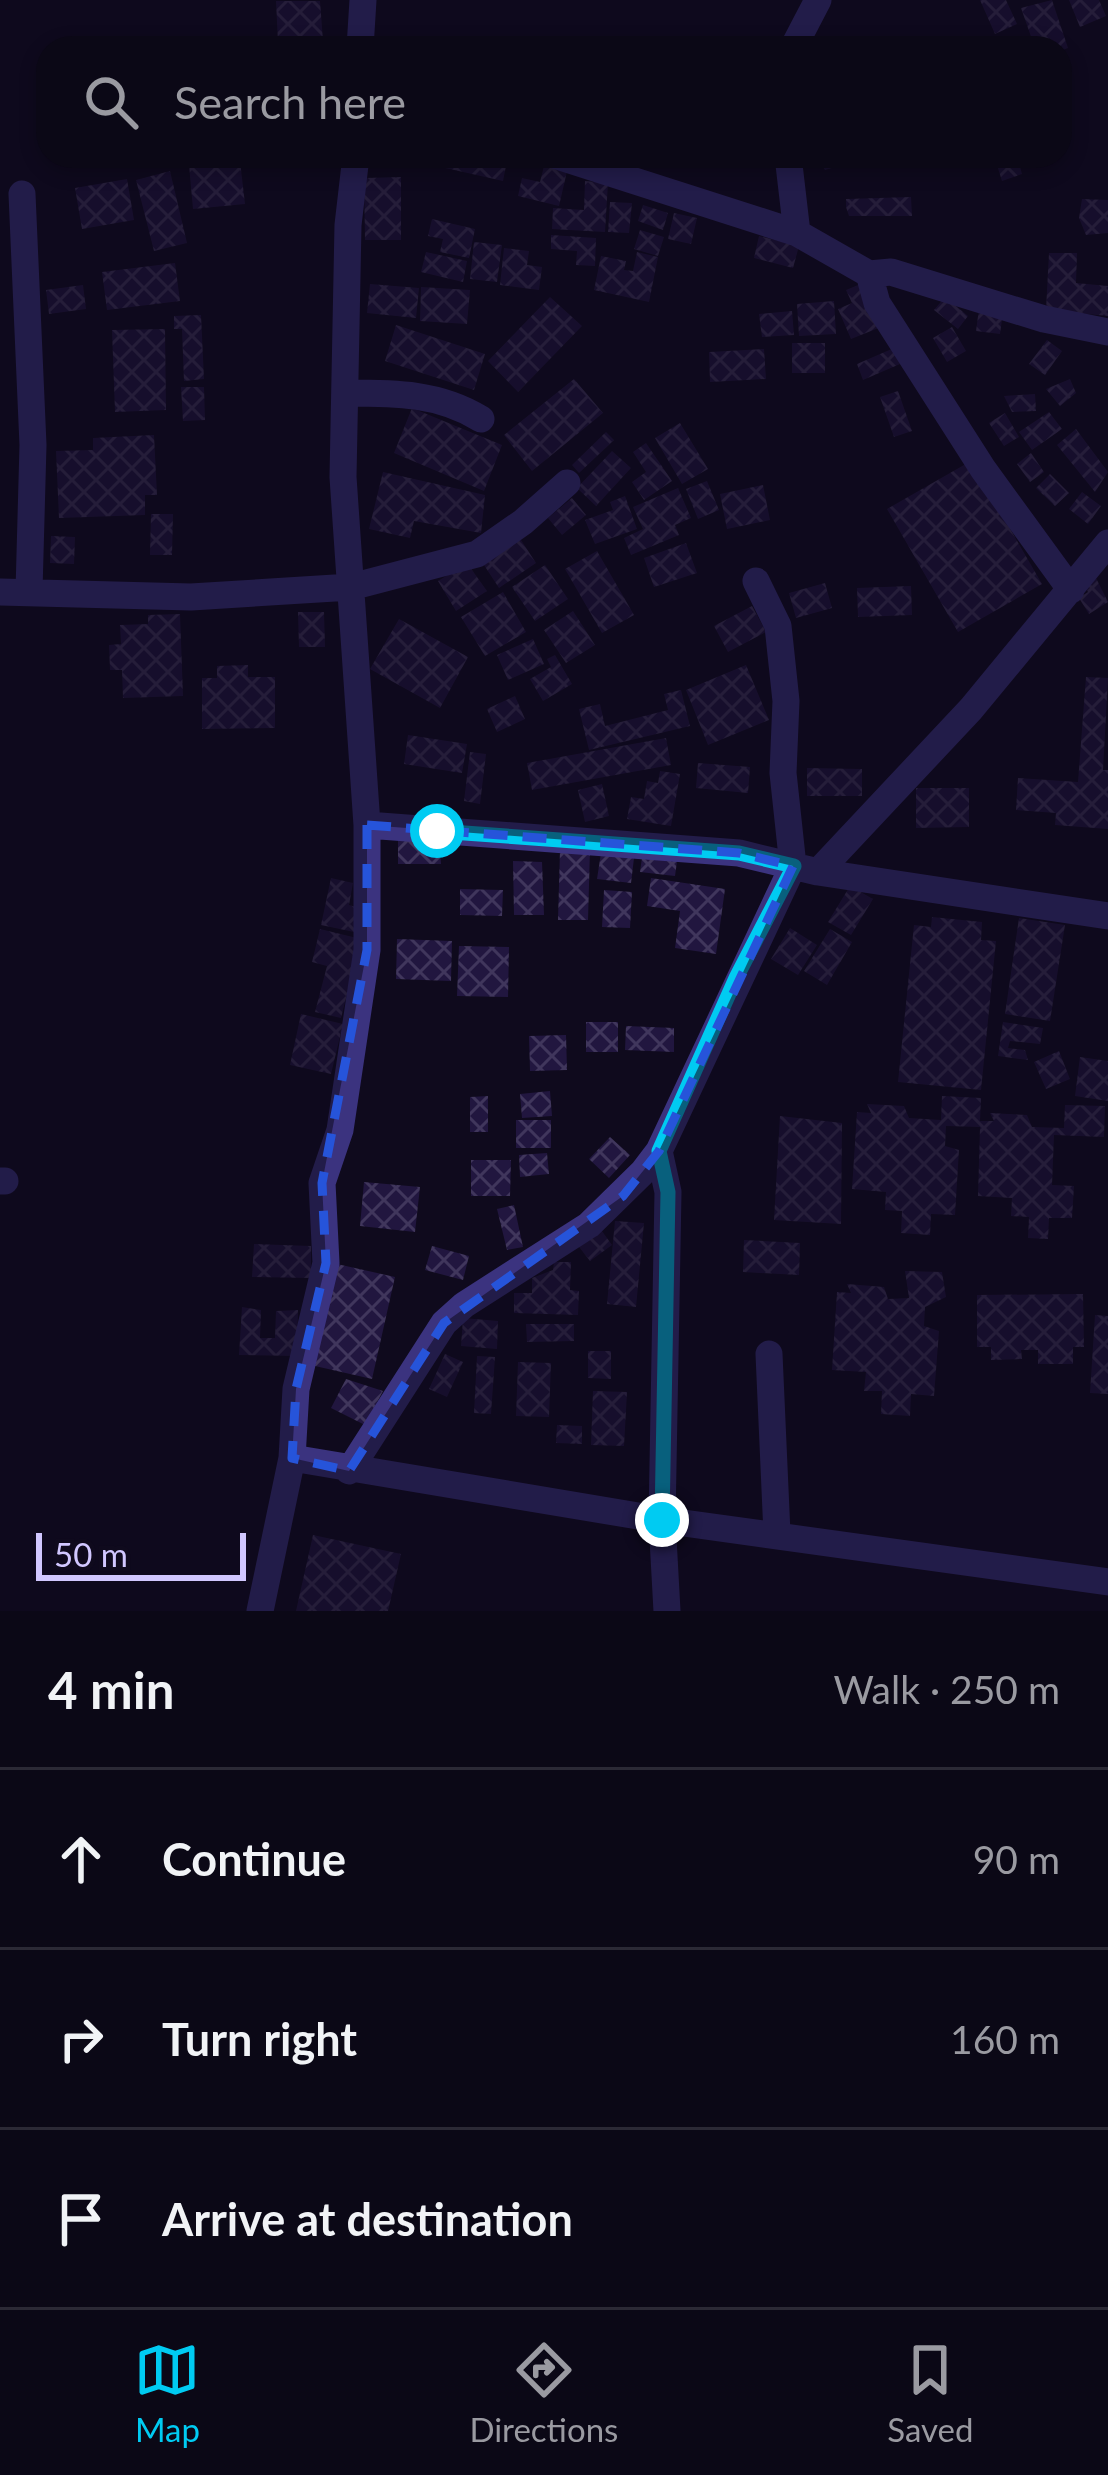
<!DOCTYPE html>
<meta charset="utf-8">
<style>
:root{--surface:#0b0816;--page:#191623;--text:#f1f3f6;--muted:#9a9aa1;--line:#2b2935;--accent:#00cbf2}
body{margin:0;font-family:Lato,sans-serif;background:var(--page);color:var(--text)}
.scale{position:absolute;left:36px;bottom:30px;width:210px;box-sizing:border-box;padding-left:12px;border:6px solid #d1c7ff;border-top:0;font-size:33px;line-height:42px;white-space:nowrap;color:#d1c7ff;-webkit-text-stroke:9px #0f0a1d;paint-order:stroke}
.stop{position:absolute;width:36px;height:36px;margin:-27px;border:9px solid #00cbf2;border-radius:50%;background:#fff}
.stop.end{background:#00cbf2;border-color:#fff;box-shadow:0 3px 12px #0008}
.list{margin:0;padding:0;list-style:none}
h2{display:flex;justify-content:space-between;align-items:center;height:156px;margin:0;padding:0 48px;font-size:51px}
h2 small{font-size:39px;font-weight:400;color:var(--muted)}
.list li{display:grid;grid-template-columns:78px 1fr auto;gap:36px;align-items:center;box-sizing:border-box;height:180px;padding:0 48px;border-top:3px solid var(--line)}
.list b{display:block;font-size:45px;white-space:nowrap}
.list em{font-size:39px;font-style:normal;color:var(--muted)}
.icon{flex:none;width:66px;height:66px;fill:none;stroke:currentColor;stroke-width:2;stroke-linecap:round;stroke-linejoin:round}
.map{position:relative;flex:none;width:1108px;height:1611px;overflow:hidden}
.search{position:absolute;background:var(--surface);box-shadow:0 6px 18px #0003;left:36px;right:36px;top:36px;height:132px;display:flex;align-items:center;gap:30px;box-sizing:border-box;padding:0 42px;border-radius:36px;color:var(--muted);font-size:45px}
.sheet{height:696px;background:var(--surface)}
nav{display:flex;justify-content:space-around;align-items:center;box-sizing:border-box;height:168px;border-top:3px solid var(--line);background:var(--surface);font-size:33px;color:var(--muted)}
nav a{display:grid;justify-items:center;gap:6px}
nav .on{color:var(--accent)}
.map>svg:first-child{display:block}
.building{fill:url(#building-cross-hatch)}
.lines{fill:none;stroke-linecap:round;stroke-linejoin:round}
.minor{stroke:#3b337f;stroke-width:27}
.route{stroke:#00cbf2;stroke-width:15}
.marked{fill:none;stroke:#2654da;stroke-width:9;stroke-dasharray:24 15;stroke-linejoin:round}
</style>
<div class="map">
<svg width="1108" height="1611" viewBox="0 0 1108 1611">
<defs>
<pattern id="building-cross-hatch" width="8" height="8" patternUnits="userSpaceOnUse" patternTransform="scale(3)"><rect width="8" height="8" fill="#21163f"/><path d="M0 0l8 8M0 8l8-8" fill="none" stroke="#40365c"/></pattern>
</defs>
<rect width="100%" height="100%" fill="#0f0a1d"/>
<path class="building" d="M 980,0 L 1006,0 L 1017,24 L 995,34 Z
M 1052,0 L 1068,48 L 1060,51 L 1035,48 L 1021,8 Z
M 1069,0 L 1099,0 L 1106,16 L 1080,27 Z
M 276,1 L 320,1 L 323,41 L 278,43 Z
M 435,156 L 508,156 L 503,181 L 432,165 Z
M 816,156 L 852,156 L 855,161 L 825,170 Z
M 1017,156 L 1022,174 L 1002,181 L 996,162 Z
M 240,161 L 245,204 L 193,209 L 189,165 Z
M 545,162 L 568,167 L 559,206 L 518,196 L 522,178 L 540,182 Z
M 170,171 L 187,243 L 154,251 L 136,180 Z
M 401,177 L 401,240 L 365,240 L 364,178 Z
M 127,179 L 134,220 L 82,229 L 75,188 Z
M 585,181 L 608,183 L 605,232 L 552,229 L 553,208 L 584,210 Z
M 911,197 L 912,216 L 849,216 L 846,207 L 846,199 Z
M 1082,199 L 1108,200 L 1108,233 L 1086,235 L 1079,218 Z
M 610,202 L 632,203 L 629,233 L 608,232 Z
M 643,205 L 668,213 L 663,230 L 638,221 Z
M 674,213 L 697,218 L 691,244 L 668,239 Z
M 432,219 L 475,229 L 469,258 L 440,252 L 443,239 L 428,236 Z
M 640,230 L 664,237 L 658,256 L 634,249 Z
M 551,235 L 596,238 L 595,266 L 576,265 L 577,251 L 551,249 Z
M 759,236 L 799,246 L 793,268 L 754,258 Z
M 474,242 L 502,245 L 497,282 L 470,279 Z
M 504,248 L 529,251 L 527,265 L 542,267 L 539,290 L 500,285 Z
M 426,252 L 467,261 L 463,282 L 421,272 Z
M 637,252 L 658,257 L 649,302 L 594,290 L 601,256 L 626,261 L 624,270 L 633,271 Z
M 1049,253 L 1077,253 L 1076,283 L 1108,286 L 1108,316 L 1046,310 Z
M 175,263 L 180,301 L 107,310 L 102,272 Z
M 863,283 L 881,327 L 851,339 L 838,309 L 852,303 L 846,290 Z
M 370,284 L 419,288 L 416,318 L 367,313 Z
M 83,285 L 86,309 L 49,314 L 46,290 Z
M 421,287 L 470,290 L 467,324 L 420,321 Z
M 550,297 L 582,326 L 518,392 L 488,361 Z
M 945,297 L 968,316 L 958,329 L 934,310 Z
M 834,301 L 836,334 L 799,336 L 797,304 Z
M 979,309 L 1003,312 L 1000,334 L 976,331 Z
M 792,311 L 794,335 L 762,337 L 759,314 Z
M 201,315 L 204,379 L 184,381 L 182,329 L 174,329 L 174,316 Z
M 396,325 L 485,354 L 474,390 L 385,361 Z
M 952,327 L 966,351 L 947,362 L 933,338 Z
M 165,329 L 166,410 L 115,412 L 112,330 Z
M 1047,340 L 1062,351 L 1045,375 L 1029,364 Z
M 792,343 L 825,343 L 825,373 L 792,373 Z
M 894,348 L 900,364 L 863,380 L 857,364 Z
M 764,349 L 766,379 L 710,382 L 709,352 Z
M 574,379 L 603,413 L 532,471 L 504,435 Z
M 1070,379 L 1076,393 L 1060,406 L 1046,389 Z
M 181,387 L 204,387 L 205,420 L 183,421 Z
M 898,391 L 912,431 L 894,437 L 880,397 Z
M 1035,394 L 1036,411 L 1012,412 L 1004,396 Z
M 412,408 L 502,445 L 484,491 L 394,453 Z
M 1049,412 L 1062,429 L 1032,450 L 1019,432 Z
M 1005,413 L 1019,437 L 1004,446 L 989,423 Z
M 680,423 L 708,469 L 682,484 L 655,438 Z
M 1076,429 L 1108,472 L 1095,492 L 1057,445 Z
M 606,432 L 614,440 L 579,473 L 572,465 Z
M 154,435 L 157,495 L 145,495 L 145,515 L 59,518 L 56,451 L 93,450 L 93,438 Z
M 646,443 L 672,481 L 644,500 L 632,482 L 646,472 L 633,452 Z
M 612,451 L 631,468 L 596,506 L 577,488 Z
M 1031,453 L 1044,472 L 1030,482 L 1017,464 Z
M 971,461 L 1042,584 L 958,632 L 887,509 Z
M 383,472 L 485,495 L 481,533 L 414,521 L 410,538 L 369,529 Z
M 1050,474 L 1069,493 L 1055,506 L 1036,488 Z
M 707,481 L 719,510 L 698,519 L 686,489 Z
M 763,485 L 770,520 L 727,529 L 720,494 Z
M 678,488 L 691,518 L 675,525 L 679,535 L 631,555 L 624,538 L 643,529 L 633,507 Z
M 1082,492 L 1101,506 L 1088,524 L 1069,509 Z
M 625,496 L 637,529 L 595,544 L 585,520 L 613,510 L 610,502 Z
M 572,498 L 586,515 L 562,535 L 548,518 Z
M 151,514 L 173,514 L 172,555 L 150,555 Z
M 51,536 L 75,537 L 74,564 L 50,563 Z
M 519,537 L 536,563 L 499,588 L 482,562 Z
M 686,543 L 697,573 L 654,587 L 644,558 Z
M 597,551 L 634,615 L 602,633 L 565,569 Z
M 467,563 L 487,591 L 456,611 L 438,581 Z
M 545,565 L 568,599 L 535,621 L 512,587 Z
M 1095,576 L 1108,602 L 1089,614 L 1079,598 L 1088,592 L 1083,583 Z
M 825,583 L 832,608 L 796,618 L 789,593 Z
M 911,586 L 912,615 L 858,617 L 857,588 Z
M 503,592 L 526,632 L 485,656 L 461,617 Z
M 752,606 L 766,632 L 728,652 L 714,626 Z
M 573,611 L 595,645 L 566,663 L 544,630 Z
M 298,612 L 324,612 L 325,647 L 299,647 Z
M 180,614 L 183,696 L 123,698 L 122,670 L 110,670 L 109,645 L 121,644 L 120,625 L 148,624 L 148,615 Z
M 399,619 L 468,657 L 440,708 L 370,669 Z
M 533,639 L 544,664 L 508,680 L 497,655 Z
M 555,655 L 572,684 L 543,701 L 530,679 L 551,667 L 547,659 Z
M 248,665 L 248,677 L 275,677 L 275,728 L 202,729 L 202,678 L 217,678 L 217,666 Z
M 746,665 L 769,720 L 708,745 L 686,690 Z
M 1086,677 L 1108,678 L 1103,770 L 1108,770 L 1108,829 L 1055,825 L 1056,813 L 1016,810 L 1018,778 L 1078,782 Z
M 681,690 L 690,726 L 589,750 L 579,709 L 600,704 L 605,726 L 668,710 L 664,694 Z
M 515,696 L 525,719 L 497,732 L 487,709 Z
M 408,735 L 467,744 L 462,773 L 404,764 Z
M 666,738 L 671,765 L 532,790 L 527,763 Z
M 470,752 L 486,754 L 480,804 L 464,801 Z
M 698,763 L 750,767 L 748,793 L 696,788 Z
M 807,768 L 862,769 L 862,796 L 807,796 Z
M 660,771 L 680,774 L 671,826 L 627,819 L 631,797 L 644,799 L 647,781 L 658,783 Z
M 602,784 L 609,816 L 585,822 L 578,790 Z
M 916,788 L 969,788 L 969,827 L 916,828 Z
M 398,835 L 439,835 L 441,864 L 398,864 Z
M 590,849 L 588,920 L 558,920 L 560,850 Z
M 643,850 L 678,854 L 675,876 L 640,872 Z
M 601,853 L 634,858 L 631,883 L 597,879 Z
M 513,861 L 542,862 L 544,915 L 514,915 Z
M 331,878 L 353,883 L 349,905 L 359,908 L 354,932 L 321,925 Z
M 651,878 L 725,889 L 716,954 L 675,948 L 680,911 L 647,906 Z
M 850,886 L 873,899 L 851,935 L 828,922 Z
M 460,889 L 503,890 L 502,916 L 460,915 Z
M 604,890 L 632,892 L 630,928 L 602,927 Z
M 932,917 L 982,922 L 981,940 L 996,941 L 981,1090 L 898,1082 L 914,925 L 931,927 Z
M 1019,918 L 1065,925 L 1050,1021 L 1005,1014 Z
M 790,928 L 817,945 L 798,975 L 771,959 Z
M 320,929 L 361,939 L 341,1018 L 315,1012 L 327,966 L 312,962 Z
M 830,929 L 852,942 L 827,985 L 804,971 Z
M 397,939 L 452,941 L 451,981 L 396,979 Z
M 459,946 L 509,947 L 508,997 L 457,996 Z
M 301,1014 L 343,1024 L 331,1074 L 290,1065 Z
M 586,1022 L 618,1022 L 618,1052 L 586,1052 Z
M 1003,1022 L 1043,1028 L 1040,1044 L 1010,1041 L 1008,1048 L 1025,1050 L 1028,1060 L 998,1056 Z
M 626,1026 L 674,1028 L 674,1052 L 625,1050 Z
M 566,1035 L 567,1070 L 530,1071 L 529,1036 Z
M 1059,1051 L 1070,1079 L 1046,1089 L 1034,1062 Z
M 1080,1057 L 1108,1061 L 1108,1101 L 1075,1096 Z
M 550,1091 L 552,1116 L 522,1118 L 520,1094 Z
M 488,1096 L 488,1132 L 470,1132 L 470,1097 Z
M 942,1096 L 981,1098 L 980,1121 L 994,1121 L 990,1113 L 1027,1115 L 1032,1127 L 1064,1128 L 1065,1105 L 1105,1106 L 1104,1137 L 1054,1135 L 1052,1185 L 1074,1186 L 1072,1218 L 1049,1218 L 1048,1239 L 1028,1238 L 1029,1217 L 1011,1216 L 1012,1198 L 978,1196 L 980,1127 L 946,1126 L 945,1146 L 959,1150 L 955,1215 L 931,1214 L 930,1235 L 901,1233 L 902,1211 L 885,1210 L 886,1192 L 852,1189 L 857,1112 L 871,1113 L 867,1104 L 904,1106 L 909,1118 L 941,1120 Z
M 780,1116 L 842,1123 L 841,1224 L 774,1220 Z
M 516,1120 L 551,1120 L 551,1148 L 516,1148 Z
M 610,1137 L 630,1155 L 609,1178 L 589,1159 Z
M 547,1153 L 549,1174 L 520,1177 L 519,1155 Z
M 471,1160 L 511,1160 L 510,1196 L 471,1196 Z
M 364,1182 L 420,1187 L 415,1232 L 360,1226 Z
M 514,1205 L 523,1247 L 507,1250 L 497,1209 Z
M 615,1221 L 644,1223 L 636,1307 L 607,1304 Z
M 599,1227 L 612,1245 L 590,1261 L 576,1243 Z
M 744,1240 L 800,1243 L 799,1275 L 743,1272 Z
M 254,1244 L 311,1246 L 311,1278 L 252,1277 Z
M 432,1246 L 469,1256 L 463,1280 L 425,1270 Z
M 554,1262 L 571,1262 L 570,1290 L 579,1291 L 578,1315 L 514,1313 L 514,1293 L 532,1293 L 532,1278 L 553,1270 Z
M 337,1264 L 395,1277 L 372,1379 L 315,1366 Z
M 905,1271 L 942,1272 L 946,1297 L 925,1307 L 924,1326 L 939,1331 L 934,1396 L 911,1394 L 910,1416 L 881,1414 L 882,1391 L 864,1391 L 866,1372 L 832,1370 L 837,1292 L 851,1293 L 847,1284 L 884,1287 L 888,1299 L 909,1298 Z
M 1083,1294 L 1084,1347 L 1073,1347 L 1073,1364 L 1038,1364 L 1038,1350 L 1021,1350 L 1022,1359 L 991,1360 L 991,1347 L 977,1347 L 977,1295 Z
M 242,1307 L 261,1310 L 260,1338 L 275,1338 L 276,1311 L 298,1310 L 297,1356 L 239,1355 Z
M 1095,1315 L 1108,1316 L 1108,1394 L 1090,1393 Z
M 463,1318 L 498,1321 L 497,1349 L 461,1346 Z
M 526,1324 L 574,1324 L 574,1341 L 527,1342 Z
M 588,1351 L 611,1351 L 611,1379 L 588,1378 Z
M 445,1354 L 463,1362 L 447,1397 L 429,1389 Z
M 477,1356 L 495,1357 L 491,1414 L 474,1413 Z
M 518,1362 L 551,1363 L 549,1417 L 516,1416 Z
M 346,1379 L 383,1391 L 365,1425 L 331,1408 Z
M 593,1391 L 627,1392 L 624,1446 L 591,1445 Z
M 557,1425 L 582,1426 L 582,1444 L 556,1443 Z
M 313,1535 L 401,1554 L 388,1611 L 296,1611 Z"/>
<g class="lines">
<path class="minor" d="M 360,48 L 363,0
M 793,48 L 818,0
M 557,156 L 797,233 L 869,274 L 891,272 L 1044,319 L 1108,332
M 788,156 L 797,233
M 22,194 L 33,445 L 29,591
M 869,274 L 877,303 L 983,469 L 1071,590
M 347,393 C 395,393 439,393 481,419
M 0,592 L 191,597 L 351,587 L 477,554 L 523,522 L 567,483
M 367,825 L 739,853 L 818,872 L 1108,916
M 818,872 L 971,709 L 1108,543
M 659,1151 L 668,1192 L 662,1520 L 667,1611
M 0,1181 L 5,1181
M 769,1354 L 777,1534
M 292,1458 L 662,1520 L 1108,1582
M 349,1471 L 444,1323 L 464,1305 L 589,1225 L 643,1172 L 659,1151 L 793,866 L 783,773 L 786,701 L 778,626 L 756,581
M 260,1611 L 292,1458 L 296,1389 L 326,1263 L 322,1183 L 340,1130 L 367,950 L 367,825 L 343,477 L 348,225 L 356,156"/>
</g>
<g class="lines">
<path class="route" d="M 437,831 L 739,853 L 794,866 L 736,978 L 659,1151 L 668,1192 L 662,1520"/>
</g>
<path d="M0 0H1108V1611H0ZM 367,825 L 739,853 L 793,866 L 659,1151 L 623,1196 L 444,1323 L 349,1471 L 292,1458 L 296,1389 L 326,1263 L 322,1183 L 367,950 Z" fill="#0f0a1d" fill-opacity=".55" fill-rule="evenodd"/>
<path class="marked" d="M 367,825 L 739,853 L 793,866 L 659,1151 L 623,1196 L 444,1323 L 349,1471 L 292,1458 L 296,1389 L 326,1263 L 322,1183 L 367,950 Z"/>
</svg>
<div class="scale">50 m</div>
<div class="stop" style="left:437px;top:831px"></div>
<div class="stop end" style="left:662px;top:1520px"></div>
<div class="search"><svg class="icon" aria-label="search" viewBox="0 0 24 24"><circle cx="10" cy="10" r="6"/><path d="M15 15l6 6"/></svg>Search here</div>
</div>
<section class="sheet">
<h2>4 min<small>Walk · 250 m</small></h2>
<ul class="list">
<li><svg class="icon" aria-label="ahead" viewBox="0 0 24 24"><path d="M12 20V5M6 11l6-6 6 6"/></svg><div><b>Continue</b></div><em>90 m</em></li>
<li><svg class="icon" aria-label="right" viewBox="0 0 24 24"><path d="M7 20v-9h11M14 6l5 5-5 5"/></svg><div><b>Turn right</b></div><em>160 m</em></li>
<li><svg class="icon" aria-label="arrive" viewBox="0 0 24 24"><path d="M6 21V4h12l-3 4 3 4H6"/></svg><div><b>Arrive at destination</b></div></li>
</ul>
</section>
<nav>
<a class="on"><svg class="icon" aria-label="map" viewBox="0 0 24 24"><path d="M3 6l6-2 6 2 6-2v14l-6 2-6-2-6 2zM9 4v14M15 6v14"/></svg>Map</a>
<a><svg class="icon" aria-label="directions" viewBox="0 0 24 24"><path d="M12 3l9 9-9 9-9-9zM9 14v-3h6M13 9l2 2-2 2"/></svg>Directions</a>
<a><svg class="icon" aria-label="saved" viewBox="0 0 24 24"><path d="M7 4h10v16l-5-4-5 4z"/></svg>Saved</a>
</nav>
